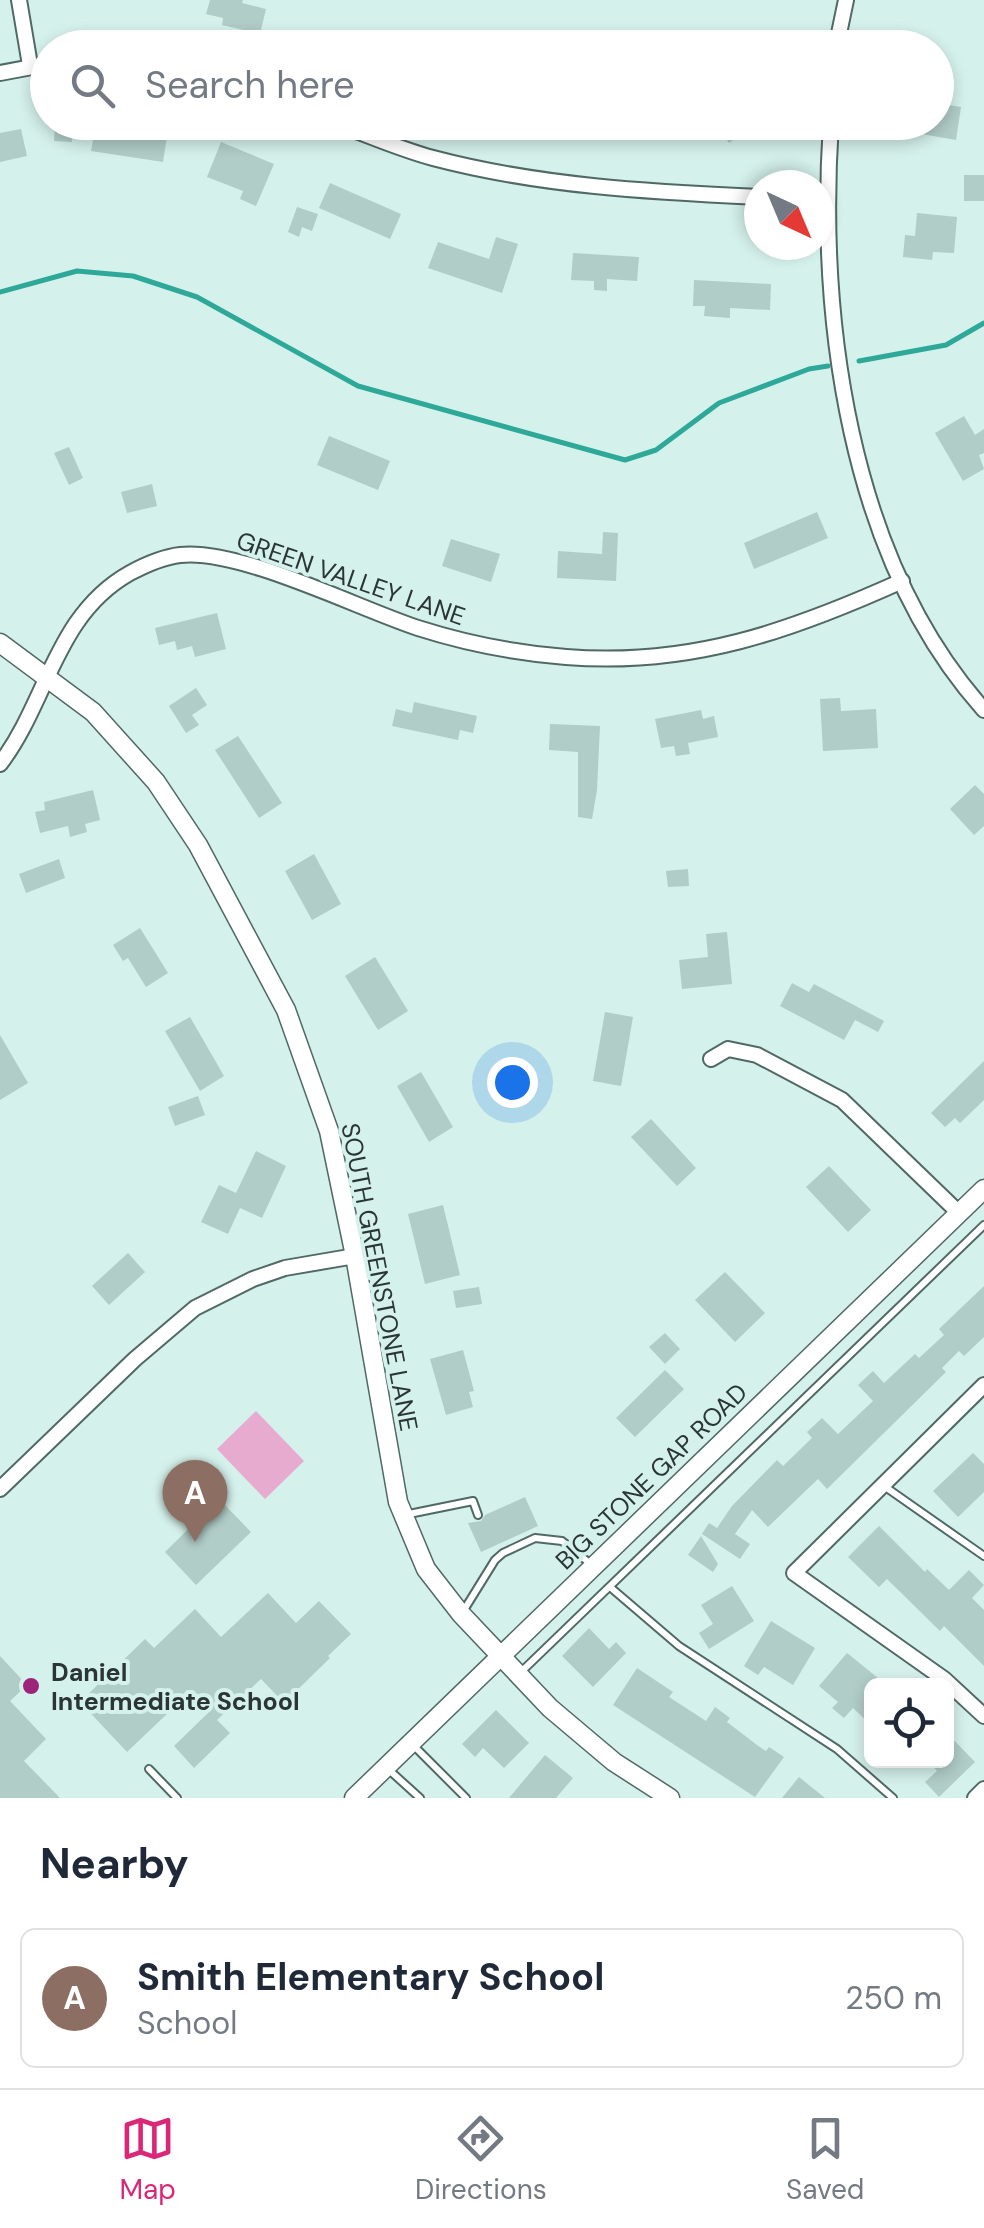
<!DOCTYPE html>
<style>
:root{--surface:#fff;--page:#f6f6f7;--text:#1f2937;--muted:#747a83;--line:#e0e1e3;--accent:#db2777}
body{margin:0;font-family:"DM Sans",sans-serif;background:var(--page);color:var(--text)}
.controls{position:absolute;right:30px;bottom:30px;display:grid;overflow:hidden;border-radius:15px;box-shadow:0 5px 15px #0003}
.controls button{width:90px;height:90px;display:grid;place-items:center;padding:0;border:0;border-bottom:2px solid var(--line);background:var(--surface);color:var(--text);font:50px sans-serif}
.compass{position:absolute;left:744px;top:170px;width:90px;height:90px;border-radius:50%;background:var(--surface);box-shadow:0 5px 15px #0003;rotate:136deg}
.you{position:absolute;left:512px;top:1082px;width:35px;height:35px;margin:-25px;border:8px solid #fff;border-radius:50%;background:#1a73e8;box-shadow:0 0 0 15px #1a73e833}
.badge{display:grid;place-items:center;width:65px;height:65px;border-radius:50%;background:var(--accent);color:#fff;font-size:32px;font-weight:700}
.pin{position:absolute;translate:-50% -82px;filter:drop-shadow(0 2px 5px #0008)}
.pin::after{content:'';position:absolute;top:52px;width:35px;height:30px;background:inherit;clip-path:polygon(0 0,100% 0,50% 100%)}
.list{margin:0;padding:0;list-style:none}
h2{display:flex;justify-content:space-between;align-items:center;height:130px;margin:0;padding:0 40px;font-size:42px}
h2 small{font-size:32px;font-weight:400;color:var(--muted)}
.list li{display:grid;grid-template-columns:65px 1fr auto;gap:30px;align-items:center;box-sizing:border-box;height:140px;margin:0 20px 20px;padding:0 20px;border:2px solid var(--line);border-radius:15px}
.list b{display:block;font-size:38px;white-space:nowrap}
.list p{margin:0;font-size:32px;white-space:nowrap;color:var(--muted)}
.list em{font-size:32px;font-style:normal;color:var(--muted)}
.icon{flex:none;width:55px;height:55px;fill:none;stroke:currentColor;stroke-width:2;stroke-linecap:round;stroke-linejoin:round}
.map{position:relative;flex:none;width:984px;height:1798px;overflow:hidden}
.search{position:absolute;background:var(--surface);box-shadow:0 5px 15px #0003;left:30px;right:30px;top:30px;height:110px;display:flex;align-items:center;gap:25px;box-sizing:border-box;padding:0 35px;border-radius:55px;color:var(--muted);font-size:38px}
.sheet{height:290px;background:var(--surface)}
nav{display:flex;justify-content:space-around;align-items:center;box-sizing:border-box;height:140px;border-top:2px solid var(--line);background:var(--surface);font-size:28px;color:var(--muted)}
nav a{display:grid;justify-items:center;gap:5px}
nav .on{color:var(--accent)}
.map>svg:first-child{display:block}
.green{fill:#e6abcf}
.lines{fill:none;stroke-linecap:round;stroke-linejoin:round}
.stream{stroke:#2ea999;stroke-width:5}
.building{fill:#b1cdc7}
.service-casing{stroke:#506964;stroke-width:10}
.minor-casing{stroke:#506964;stroke-width:18}
.tertiary-casing{stroke:#506964;stroke-width:21}
.service{stroke:#fff;stroke-width:6}
.minor{stroke:#fff;stroke-width:14}
.tertiary{stroke:#fff;stroke-width:18}
.poi-dot{fill:#9d237b;stroke:#d5f1eb;stroke-width:4}
.labels{text-anchor:middle;stroke-width:8;stroke-linejoin:round;paint-order:stroke}
.street-label{font-size:25px;fill:#2b3634;stroke:#d5f1eb}
.poi-label{font-size:25px;font-weight:bold;fill:#2b3634;stroke:#d5f1eb;text-anchor:start}
</style>
<div class="map">
<svg width="984" height="1798" viewBox="0 0 984 1798">
<rect width="100%" height="100%" fill="#d5f1eb"/>
<path class="green" d="M256 1411 304 1461 265 1499 217 1449Z"/>
<g class="lines">
<g class="stream">
<path d="M0 292 77 271 133 276 197 297 358 386 625 460 656 450 719 403 809 369 828 366"/>
<path d="M859 361 946 345 984 323"/>
</g>
</g>
<g class="building">
<path d="M210 0H243L242 3 266 9 260 34 222 25 223 18 206 14Z"/>
<path d="M320 32 355 48H314Z"/>
<path d="M936 103 961 107 956 140 893 129V122H936Z"/>
<path d="M55 122H73L72 142 54 141Z"/>
<path d="M96 122 168 130 163 162 91 151Z"/>
<path d="M557 122H614L612 138 556 130Z"/>
<path d="M714 122H758L729 143Z"/>
<path d="M21 129 27 156 0 162V133Z"/>
<path d="M221 142 274 164 256 206 240 199 243 191 207 177Z"/>
<rect x="964" y="175" width="20" height="26"/>
<path d="M330 183 401 214 390 239 319 208Z"/>
<path d="M297 207 318 214 312 231 302 227 299 237 288 232Z"/>
<path d="M917 213 957 217 954 253 933 252 932 260 903 257 905 235 915 236Z"/>
<path d="M496 237 518 244 502 293 428 268 438 242 489 259Z"/>
<path d="M573 253 639 257 637 281 607 279V291L594 290V281L571 280Z"/>
<path d="M694 280 771 284 770 310 730 308V318L704 316 705 306H693Z"/>
<path d="M964 416 975 435 984 429V453L979 455 984 469 963 481 935 433Z"/>
<path d="M329 436 390 461 378 490 317 465Z"/>
<path d="M69 447 83 478 69 485 54 453Z"/>
<path d="M152 484 157 506 127 513 121 492Z"/>
<path d="M817 512 828 538 754 569 744 543Z"/>
<path d="M603 532 618 533 616 581 557 578 558 551 602 554Z"/>
<path d="M451 539 500 554 491 582 442 566Z"/>
<path d="M217 613 226 649 195 657 192 646 177 650 175 641 159 645 155 628Z"/>
<path d="M196 688 207 705 192 715 199 725 186 733 169 706Z"/>
<path d="M840 698 841 711 876 709 878 748 823 751 820 699Z"/>
<path d="M414 702 477 716 473 733 460 730 458 740 392 726 396 709 412 713Z"/>
<path d="M701 710 703 719 714 716 718 737 688 743 690 754 676 756 674 746 661 748 655 719Z"/>
<path d="M550 724 600 726 597 790 592 819 578 817V752L549 750Z"/>
<path d="M238 736 282 803 259 818 215 750Z"/>
<path d="M975 785 984 794V826L974 835 950 809Z"/>
<path d="M93 790 100 820 85 824 87 832 70 837 68 826 40 833 35 812 45 810 44 802Z"/>
<path d="M314 854 341 904 312 920 285 871Z"/>
<path d="M59 859 65 878 26 893 19 874Z"/>
<path d="M688 869 689 886 668 887 666 871Z"/>
<path d="M140 928 168 973 146 987 128 958 123 961 113 945Z"/>
<path d="M727 932 732 984 682 989 679 960 708 957 706 934Z"/>
<path d="M375 957 408 1011 378 1030 345 976Z"/>
<path d="M792 983 809 992 814 984 884 1021 878 1032 855 1020 844 1040 780 1006Z"/>
<path d="M605 1012 633 1017 621 1086 593 1081Z"/>
<path d="M190 1017 224 1076 200 1091 165 1031Z"/>
<path d="M0 1035 28 1083 0 1100Z"/>
<path d="M984 1061V1100L960 1123 955 1118 945 1127 931 1113Z"/>
<path d="M421 1072 453 1127 429 1142 397 1086Z"/>
<path d="M198 1096 205 1115 175 1126 168 1107Z"/>
<path d="M651 1119 696 1168 677 1186 631 1137Z"/>
<path d="M256 1151 286 1166 262 1218 240 1208 228 1234 201 1222 219 1185 236 1193Z"/>
<path d="M829 1166 871 1210 848 1232 806 1187Z"/>
<path d="M443 1205 460 1275 425 1284 408 1214Z"/>
<path d="M128 1253 145 1272 109 1305 92 1286Z"/>
<path d="M725 1272 765 1313 735 1342 695 1300Z"/>
<path d="M984 1286V1337L964 1356 959 1351 942 1368 946 1372 827 1489 818 1479 768 1527 752 1510 735 1534 750 1544 740 1559 702 1534 709 1523 717 1528 732 1506 777 1460 783 1466 812 1438 807 1432 822 1418 838 1434 873 1401 858 1385 873 1371 884 1383 915 1354 919 1358 944 1335 939 1329Z"/>
<path d="M479 1287 482 1304 456 1308 453 1291Z"/>
<path d="M665 1333 680 1349 665 1364 649 1347Z"/>
<path d="M463 1350 474 1391 469 1392 473 1407 446 1415 430 1359Z"/>
<path d="M665 1370 684 1389 635 1437 616 1418Z"/>
<path d="M973 1453 984 1464V1492L958 1517 933 1491Z"/>
<path d="M525 1497 538 1526 481 1552 468 1523 481 1521 485 1515Z"/>
<path d="M219 1499 251 1532 196 1585 165 1552Z"/>
<path d="M879 1526 925 1572 927 1569 949 1590 969 1570 984 1585 972 1598 984 1610V1666L944 1626 940 1631 887 1579 879 1587 848 1557Z"/>
<path d="M701 1536 718 1564 713 1572 688 1555Z"/>
<path d="M732 1586 754 1621 709 1649 699 1633 713 1624 701 1605Z"/>
<path d="M268 1593 296 1623 319 1601 351 1634 328 1656 330 1658 284 1703 261 1679 217 1720 230 1733 194 1768 174 1746 208 1713 189 1693 127 1752 80 1702 145 1639 154 1648 195 1609 221 1637Z"/>
<path d="M771 1621 815 1648 793 1685 764 1667 758 1675 744 1666Z"/>
<path d="M589 1628 609 1649 616 1642 626 1653 593 1687 562 1656Z"/>
<path d="M847 1653 878 1678 872 1685V1726L853 1708 844 1718 832 1708 838 1702 819 1686Z"/>
<path d="M0 1656 27 1685 10 1701 46 1739 24 1761 60 1798H0Z"/>
<path d="M637 1668 673 1692 669 1697 706 1721 715 1707 730 1718 727 1722 757 1745 766 1751 769 1747 784 1757 755 1797 613 1705Z"/>
<path d="M496 1710 529 1743 504 1768 483 1748 475 1757 462 1744Z"/>
<path d="M946 1732 975 1762 939 1797 925 1782 937 1771 927 1760H946Z"/>
<path d="M545 1755 573 1778 556 1798H509Z"/>
<path d="M799 1777 825 1798H782Z"/>
</g>
<g class="lines">
<defs>
<g id="service">
<path d="M884 1486 984 1556"/>
<path d="M404 1515 473 1501 478 1515"/>
<path d="M610 1587 679 1646 837 1749 893 1798"/>
<path d="M464 1610 495 1560 503 1553 535 1538 562 1541 592 1565"/>
<path d="M521 1672 984 1225"/>
<path d="M412 1744 466 1798"/>
<path d="M149 1769 177 1798"/>
<path d="M388 1769 420 1798"/>
</g>
<g id="minor">
<path d="M19 0 30 65"/>
<path d="M836 48 846 0"/>
<path d="M0 73 48 64"/>
<path d="M332 122C366 134 399 149 433 158 539 186 650 192 759 197"/>
<path d="M831 122C818 318 848 558 984 710"/>
<path d="M0 764C48 701 55 615 130 573 145 565 163 557 180 555 239 548 357 608 418 628 465 643 516 653 566 657 690 667 791 631 902 581"/>
<path d="M711 1059 728 1049 757 1055 842 1100 959 1213"/>
<path d="M984 1385 794 1573 944 1679 984 1716"/>
<path d="M0 1489 135 1359 195 1308 253 1279 285 1268 355 1256"/>
<path d="M975 1798 984 1789"/>
</g>
<g id="tertiary">
<path d="M0 643 93 712 156 782 198 845 286 1010 329 1131 355 1256 398 1502 426 1569 461 1614 550 1708 614 1762 670 1798"/>
<path d="M354 1798 984 1189"/>
</g>
</defs>
<use href="#service" class="service-casing"/>
<use href="#minor" class="minor-casing"/>
<use href="#tertiary" class="tertiary-casing"/>
<use href="#service" class="service"/>
<use href="#minor" class="minor"/>
<use href="#tertiary" class="tertiary"/>
</g>
<circle class="poi-dot" cx="31" cy="1686" r="10"/>
<g class="labels">
<g class="street-label">
<text transform="translate(351 578) rotate(19)" y="9">GREEN VALLEY LANE</text>
<text transform="translate(380 1277) rotate(79)" y="9">SOUTH GREENSTONE LANE</text>
<text transform="translate(651 1476) rotate(-44)" y="9">BIG STONE GAP ROAD</text>
</g>
<g class="poi-label">
<text x="51" y="1681">Daniel<tspan x="51" dy="29">Intermediate School</tspan></text>
</g>
</g>
</svg>
<div class="controls">
<button><svg class="icon" aria-label="locate" viewBox="0 0 24 24"><circle cx="12" cy="12" r="6"/><path d="M12 2v4M12 18v4M2 12h4M18 12h4"/></svg></button>
</div>
<svg class="compass" viewBox="-18 -18 36 36"><path d="M0-13l5 13h-10z" fill="#e53935"/><path d="M0 13l5-13h-10z" fill="#747a83"/></svg>
<div class="you"></div>
<div class="pin badge" style="left:195px;top:1542px;background:#8d6e63">A</div>
<div class="search"><svg class="icon" aria-label="search" viewBox="0 0 24 24"><circle cx="10" cy="10" r="6"/><path d="M15 15l6 6"/></svg>Search here</div>
</div>
<section class="sheet">
<h2>Nearby<small></small></h2>
<ul class="list">
<li><span class="badge" style="background:#8d6e63">A</span><div><b>Smith Elementary School</b><p>School</p></div><em>250 m</em></li>
</ul>
</section>
<nav>
<a class="on"><svg class="icon" aria-label="map" viewBox="0 0 24 24"><path d="M3 6l6-2 6 2 6-2v14l-6 2-6-2-6 2zM9 4v14M15 6v14"/></svg>Map</a>
<a><svg class="icon" aria-label="directions" viewBox="0 0 24 24"><path d="M12 3l9 9-9 9-9-9zM9 14v-3h6M13 9l2 2-2 2"/></svg>Directions</a>
<a><svg class="icon" aria-label="saved" viewBox="0 0 24 24"><path d="M7 4h10v16l-5-4-5 4z"/></svg>Saved</a>
</nav>
